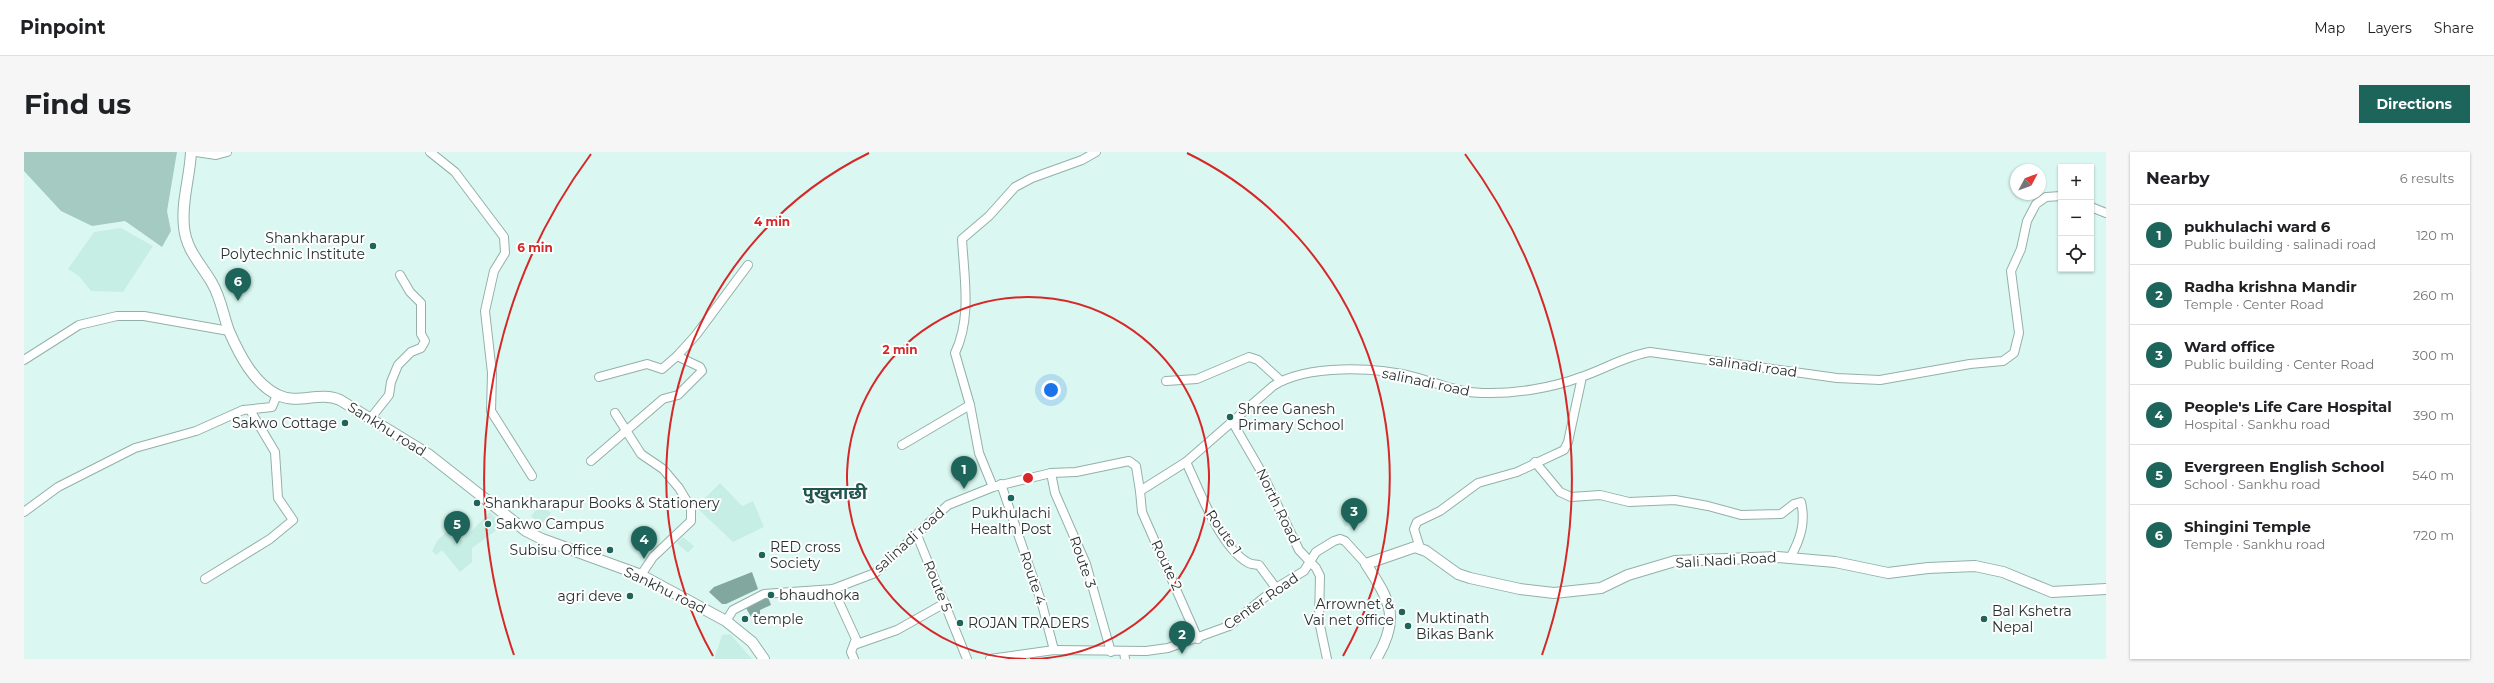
<!DOCTYPE html>
<meta charset="utf-8">
<style>
:root{--surface:#fff;--page:#f6f6f6;--text:#202124;--muted:#757577;--line:#e0e0e0;--accent:#1d655a}
body{margin:0;font-family:Montserrat,"Noto Sans Devanagari",sans-serif;background:var(--page);color:var(--text)}
.controls{position:absolute;right:12px;top:12px;display:grid;overflow:hidden;border-radius:0px;box-shadow:0 1px 3px #0004}
.controls button{width:36px;height:36px;display:grid;place-items:center;padding:0;border:0;border-bottom:1px solid var(--line);background:var(--surface);color:var(--text);font:20px sans-serif}
.compass{position:absolute;left:1986px;top:12px;width:36px;height:36px;border-radius:50%;background:var(--surface);box-shadow:0 1px 3px #0004;rotate:49deg}
.you{position:absolute;left:1027px;top:238px;width:14px;height:14px;margin:-10px;border:3px solid #fff;border-radius:50%;background:#1a73e8;box-shadow:0 0 0 6px #1a73e833}
.badge{display:grid;place-items:center;width:26px;height:26px;border-radius:50%;background:var(--accent);color:#fff;font-size:13px;font-weight:700}
.pin{position:absolute;translate:-50% -33px;filter:drop-shadow(0 1px 2px #0008)}
.pin::after{content:'';position:absolute;top:21px;width:14px;height:12px;background:inherit;clip-path:polygon(0 0,100% 0,50% 100%)}
.list{margin:0;padding:0;list-style:none}
h2{display:flex;justify-content:space-between;align-items:center;height:52px;margin:0;padding:0 16px;font-size:17px}
h2 small{font-size:13px;font-weight:400;color:var(--muted)}
.list li{display:grid;grid-template-columns:26px 1fr auto;gap:12px;align-items:center;box-sizing:border-box;height:60px;padding:0 16px;border-top:1px solid var(--line)}
.list b{display:block;font-size:15px;white-space:nowrap}
.list p{margin:0;font-size:13px;white-space:nowrap;color:var(--muted)}
.list em{font-size:13px;font-style:normal;color:var(--muted)}
.icon{flex:none;width:22px;height:22px;fill:none;stroke:currentColor;stroke-width:2;stroke-linecap:round;stroke-linejoin:round}
.map{position:relative;flex:none;width:2082px;height:507px;overflow:hidden;border-radius:0px}
header{display:flex;align-items:center;gap:24px;box-sizing:border-box;height:56px;padding:0 20px;background:var(--surface);border-bottom:1px solid var(--line)}
header strong{font-size:19px}
nav{display:flex;gap:22px;margin-inline-start:auto;font-size:14px}
.intro{display:flex;align-items:center;justify-content:space-between;box-sizing:border-box;height:96px;padding:0 24px}
h1{margin:0;font-size:28px}
.button{padding:10px 18px;border-radius:0px;background:var(--accent);color:#fff;font-size:14px;font-weight:700}
main{display:flex;gap:24px;padding:0 24px}
aside{flex:1;background:var(--surface);border-radius:0px;box-shadow:0 1px 3px #0004}
.map>svg:first-child{display:block}
.built{fill:#c6eee5}
.green{fill:#a5cac2}
.water{fill:#82a79f}
.lines{fill:none;stroke-linecap:round;stroke-linejoin:round}
.minor-casing{stroke:#93b0a9;stroke-width:10}
.major-casing{stroke:#93b0a9;stroke-width:12}
.minor{stroke:#fff;stroke-width:8}
.major{stroke:#fff;stroke-width:10}
.ring{fill:none;stroke:#d62828;stroke-width:2}
.poi-dot{fill:#1d655a;stroke:#fefefe;stroke-width:1.5}
.labels{text-anchor:middle;stroke-width:4;stroke-linejoin:round;paint-order:stroke}
.poi-label{font-size:14px;fill:#26322f;stroke:#fefefe;text-anchor:start}
.street-label{font-size:14px;fill:#26322f;stroke:#fefefe}
.district-label{font-size:18px;font-weight:bold;fill:#1f564d;stroke:#fefefe}
.centre{fill:#d62828;stroke:#fefefe;stroke-width:2}
.ring-label{font-size:12px;text-anchor:middle;font-weight:bold;fill:#d62828;stroke:#fefefe;stroke-width:4;stroke-linejoin:round;paint-order:stroke}
</style>
<header>
<strong>Pinpoint</strong>
<nav><a>Map</a><a>Layers</a><a>Share</a></nav>
</header>
<div class="intro"><h1>Find us</h1><a class="button">Directions</a></div>
<main>
<div class="map">
<svg width="2082" height="507" viewBox="0 0 2082 507">
<rect width="100%" height="100%" fill="#daf8f1"/>
<g class="built">
<path d="M97 76 129 94 99 140 67 139 55 124 44 117 70 80Z"/>
<path d="M696 331 718 354 729 349 740 375 709 390 672 355Z"/>
<path d="M517 352 527 361 517 373 507 364Z"/>
<path d="M466 360 478 374 448 396V410L436 420 418 398 412 403 408 399 413 389 422 380 431 388H439Z"/>
<path d="M1331 362 1335 369 1321 375 1318 368Z"/>
<path d="M659 385 670 394 664 401 653 391Z"/>
<path d="M706 482 728 507H690L698 483Z"/>
</g>
<path class="green" d="M0 0H153L143 59 147 79 138 95 101 69 68 74 37 59 0 19Z"/>
<g class="water">
<path d="M728 420 734 437 702 452H698L685 440 690 435Z"/>
<path d="M744 445 747 453 736 458V462L727 465 722 456Z"/>
</g>
<g class="lines">
<defs>
<g id="minor">
<path d="M172 0 192 3 203 0"/>
<path d="M406 0 431 20 480 85 481 101 470 119 461 159 468 221 467 259 508 324"/>
<path d="M2067 55 2082 61"/>
<path d="M653 204 672 183 724 113"/>
<path d="M0 208 55 173 93 164H120L205 179"/>
<path d="M1142 229 1173 227 1225 205 1234 208 1257 229"/>
<path d="M591 261 617 302 639 317 655 336 667 356V369L629 405 617 423"/>
<path d="M346 267 365 243 367 230 374 213 387 200 397 196 401 189 397 182V151L386 140 376 123"/>
<path d="M1209 271 1238 321 1275 398 1292 416 1296 424 1295 469 1303 507"/>
<path d="M878 293 946 253"/>
<path d="M567 309 639 247 654 243 678 219 676 215 653 204 638 217 623 212 575 225"/>
<path d="M1162 310C1176 339 1195 393 1223 410 1227 413 1231 412 1235 413L1252 436"/>
<path d="M1511 310 1536 340 1547 345 1576 343 1605 350 1651 348 1684 354 1717 363 1757 362 1770 352 1777 350C1782 371 1776 388 1766 406"/>
<path d="M1027 321 1031 341 1062 412 1087 500"/>
<path d="M977 332 1018 452 1030 498"/>
<path d="M969 335 955 301 946 253 931 201C948 166 940 124 938 87L965 64 991 35 1008 26 1058 8 1072 0"/>
<path d="M1116 339 1118 360 1174 487"/>
<path d="M0 360 34 335 111 296 172 279 219 258 248 255 253 243"/>
<path d="M893 383 943 507"/>
<path d="M1396 396 1390 377 1393 370 1416 359 1454 331 1493 320 1540 298 1544 290 1558 225"/>
<path d="M181 427 246 387 269 368 254 346 251 300 226 258"/>
<path d="M809 437 832 487 827 500 830 507"/>
<path d="M702 469 709 458 740 442 809 437 851 421 924 353 969 335 1027 321 1052 320 1105 309 1112 314 1116 339 1162 310 1249 234C1283 212 1352 215 1391 225 1414 231 1434 241 1459 241 1490 242 1528 236 1557 225 1581 217 1601 204 1626 200L1813 226 1856 228 1946 212 1979 209 1990 201 1995 181 1987 119 1997 97 2003 69 2012 52 2022 45 2037 44"/>
<path d="M830 493 873 478 921 451"/>
<path d="M1100 499 1101 507"/>
<path d="M966 507 1030 498 1122 499 1144 496 1205 474 1252 436 1280 419 1292 400 1310 389 1316 387 1321 389 1342 412"/>
</g>
<g id="major">
<path d="M167 0C166 25 157 50 160 75 162 98 177 112 188 131 197 146 199 163 205 179 215 202 230 232 254 243 274 253 295 239 316 248L404 302 502 379 518 387 617 423 702 469 728 490 740 507"/>
<path d="M1352 507C1377 466 1366 449 1342 412L1391 395 1402 399 1434 422 1446 426 1496 437 1530 441 1577 436 1604 423 1651 409 1753 405 1811 410 1864 421 1904 416 1951 414 1979 420 2028 440 2082 437"/>
</g>
</defs>
<use href="#minor" class="minor-casing"/>
<use href="#major" class="major-casing"/>
<use href="#minor" class="minor"/>
<use href="#major" class="major"/>
</g>
<g class="ring">
<path d="M1002 507A181 181 0 1 1 1006 507"/>
<path d="M689 504A362 362 0 0 1 845 1M1163 1A362 362 0 0 1 1319 504"/>
<path d="M490 503A544 544 0 0 1 567 2M1441 2A544 544 0 0 1 1518 503"/>
</g>
<g class="poi-dot">
<circle cx="349" cy="94" r="4"/>
<circle cx="1206" cy="265" r="4"/>
<circle cx="321" cy="271" r="4"/>
<circle cx="987" cy="346" r="4"/>
<circle cx="453" cy="351" r="4"/>
<circle cx="464" cy="372" r="4"/>
<circle cx="586" cy="398" r="4"/>
<circle cx="738" cy="403" r="4"/>
<circle cx="747" cy="443" r="4"/>
<circle cx="606" cy="444" r="4"/>
<circle cx="1378" cy="460" r="4"/>
<circle cx="721" cy="467" r="4"/>
<circle cx="1960" cy="467" r="4"/>
<circle cx="936" cy="471" r="4"/>
<circle cx="1384" cy="474" r="4"/>
</g>
<g class="labels">
<g class="poi-label">
<text x="341" y="91" text-anchor="end">Shankharapur<tspan x="341" dy="16">Polytechnic Institute</tspan></text>
<text x="1214" y="262">Shree Ganesh<tspan x="1214" dy="16">Primary School</tspan></text>
<text x="313" y="276" text-anchor="end">Sakwo Cottage</text>
<text x="461" y="356">Shankharapur Books &amp; Stationery</text>
<text x="987" y="366" text-anchor="middle">Pukhulachi<tspan x="987" dy="16">Health Post</tspan></text>
<text x="472" y="377">Sakwo Campus</text>
<text x="746" y="400">RED cross<tspan x="746" dy="16">Society</tspan></text>
<text x="578" y="403" text-anchor="end">Subisu Office</text>
<text x="755" y="448">bhaudhoka</text>
<text x="598" y="449" text-anchor="end">agri deve</text>
<text x="1370" y="457" text-anchor="end">Arrownet &amp;<tspan x="1370" dy="16">Vai net office</tspan></text>
<text x="1968" y="464">Bal Kshetra<tspan x="1968" dy="16">Nepal</tspan></text>
<text x="1392" y="471">Muktinath<tspan x="1392" dy="16">Bikas Bank</tspan></text>
<text x="729" y="472">temple</text>
<text x="944" y="476">ROJAN TRADERS</text>
</g>
<g class="street-label">
<text transform="translate(1729 214) rotate(8)" y="5">salinadi road</text>
<text transform="translate(1402 230) rotate(12)" y="5">salinadi road</text>
<text transform="translate(363 277) rotate(32)" y="5">Sankhu road</text>
<text transform="translate(1254 354) rotate(64)" y="5">North Road</text>
<text transform="translate(1200 380) rotate(55)" y="5">Route 1</text>
<text transform="translate(885 388) rotate(-42)" y="5">salinadi road</text>
<text transform="translate(1702 408) rotate(-3)" y="5">Sali Nadi Road</text>
<text transform="translate(1059 410) rotate(71)" y="5">Route 3</text>
<text transform="translate(1143 413) rotate(65)" y="5">Route 2</text>
<text transform="translate(1009 426) rotate(72)" y="5">Route 4</text>
<text transform="translate(914 434) rotate(68)" y="5">Route 5</text>
<text transform="translate(641 438) rotate(26)" y="5">Sankhu road</text>
<text transform="translate(1237 449) rotate(-35)" y="5">Center Road</text>
</g>
<g class="district-label">
<text x="811" y="347">पुखुलाछी</text>
</g>
</g>
<circle cx="1004" cy="326" r="6" class="centre"/>
<g class="ring-label">
<text x="748" y="74">4 min</text>
<text x="511" y="100">6 min</text>
<text x="876" y="202">2 min</text>
</g>
</svg>
<div class="controls">
<button>+</button>
<button>−</button>
<button><svg class="icon" aria-label="locate" viewBox="0 0 24 24"><circle cx="12" cy="12" r="6"/><path d="M12 2v4M12 18v4M2 12h4M18 12h4"/></svg></button>
</div>
<svg class="compass" viewBox="-18 -18 36 36"><path d="M0-13l5 13h-10z" fill="#e53935"/><path d="M0 13l5-13h-10z" fill="#757577"/></svg>
<div class="you"></div>
<div class="pin badge" style="left:940px;top:337px">1</div>
<div class="pin badge" style="left:1158px;top:502px">2</div>
<div class="pin badge" style="left:1330px;top:379px">3</div>
<div class="pin badge" style="left:620px;top:407px">4</div>
<div class="pin badge" style="left:433px;top:392px">5</div>
<div class="pin badge" style="left:214px;top:149px">6</div>
</div>
<aside>
<h2>Nearby<small>6 results</small></h2>
<ul class="list">
<li><span class="badge">1</span><div><b>pukhulachi ward 6</b><p>Public building · salinadi road</p></div><em>120 m</em></li>
<li><span class="badge">2</span><div><b>Radha krishna Mandir</b><p>Temple · Center Road</p></div><em>260 m</em></li>
<li><span class="badge">3</span><div><b>Ward office</b><p>Public building · Center Road</p></div><em>300 m</em></li>
<li><span class="badge">4</span><div><b>People's Life Care Hospital</b><p>Hospital · Sankhu road</p></div><em>390 m</em></li>
<li><span class="badge">5</span><div><b>Evergreen English School</b><p>School · Sankhu road</p></div><em>540 m</em></li>
<li><span class="badge">6</span><div><b>Shingini Temple</b><p>Temple · Sankhu road</p></div><em>720 m</em></li>
</ul>
</aside>
</main>
